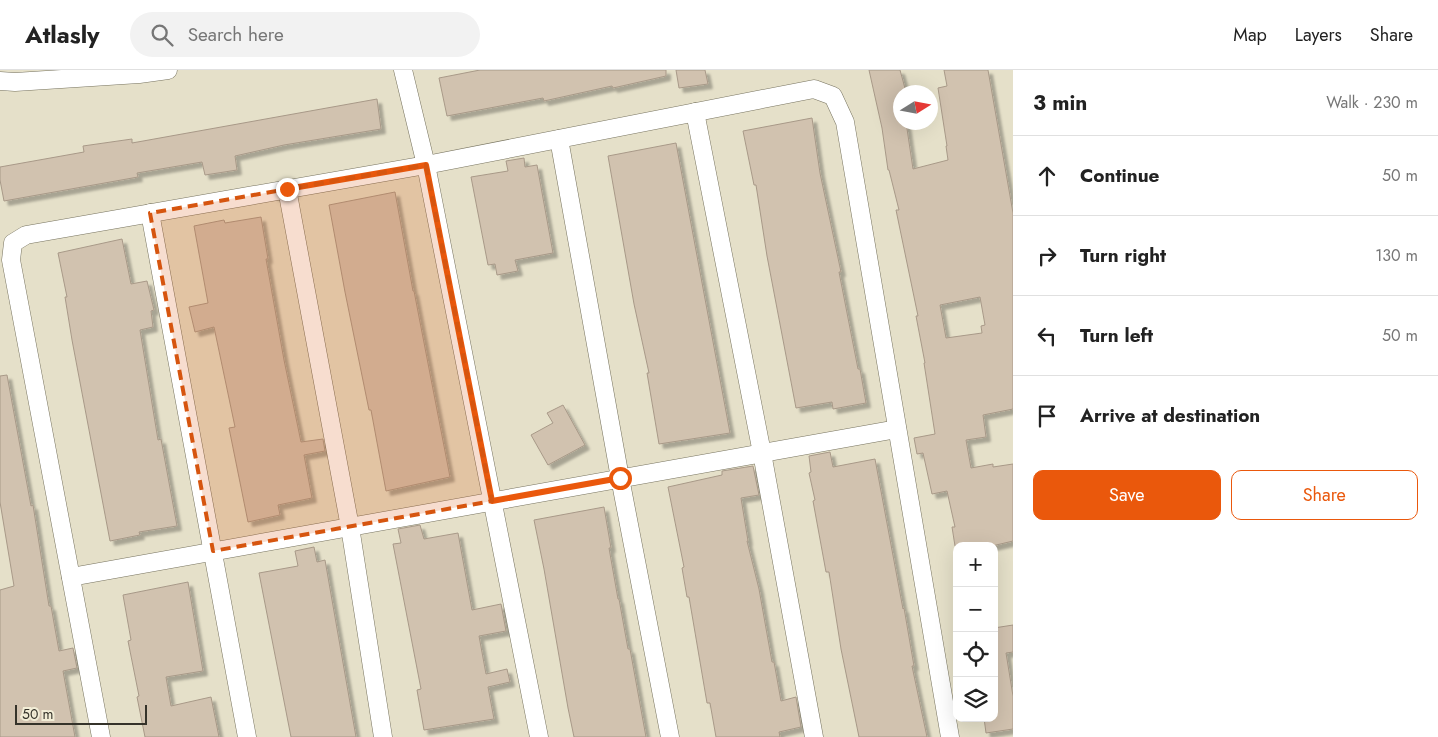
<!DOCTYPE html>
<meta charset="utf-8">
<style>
:root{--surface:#fff;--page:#f2f2f2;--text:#222;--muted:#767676;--line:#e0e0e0;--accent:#ea580c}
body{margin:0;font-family:Jost,sans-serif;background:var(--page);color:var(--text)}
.controls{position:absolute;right:15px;bottom:15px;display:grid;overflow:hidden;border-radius:10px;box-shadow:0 5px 20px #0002}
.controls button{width:45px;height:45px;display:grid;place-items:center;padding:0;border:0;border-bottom:1px solid var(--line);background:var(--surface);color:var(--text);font:25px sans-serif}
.compass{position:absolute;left:893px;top:15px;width:45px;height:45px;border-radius:50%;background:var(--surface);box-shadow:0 5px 20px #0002;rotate:79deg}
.scale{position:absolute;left:15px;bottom:12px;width:132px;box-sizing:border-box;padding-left:5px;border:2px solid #35332a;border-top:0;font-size:14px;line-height:18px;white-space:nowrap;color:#35332a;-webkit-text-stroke:4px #f2edd6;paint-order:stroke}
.stop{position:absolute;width:15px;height:15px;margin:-11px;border:4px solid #ea580c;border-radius:50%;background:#fff}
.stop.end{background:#ea580c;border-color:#fff;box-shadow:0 1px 5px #0008}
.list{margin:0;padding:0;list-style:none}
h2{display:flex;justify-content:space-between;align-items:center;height:65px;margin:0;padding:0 20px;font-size:21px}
h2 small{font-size:16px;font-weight:400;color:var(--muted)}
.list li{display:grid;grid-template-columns:32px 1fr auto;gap:15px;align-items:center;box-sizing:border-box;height:80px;padding:0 20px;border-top:1px solid var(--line)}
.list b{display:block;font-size:19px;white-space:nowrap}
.list em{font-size:16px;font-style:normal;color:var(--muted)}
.actions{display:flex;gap:10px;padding:15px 20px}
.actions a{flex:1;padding:11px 0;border:1px solid var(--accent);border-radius:10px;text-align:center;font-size:18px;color:var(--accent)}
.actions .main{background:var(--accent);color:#fff}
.icon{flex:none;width:28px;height:28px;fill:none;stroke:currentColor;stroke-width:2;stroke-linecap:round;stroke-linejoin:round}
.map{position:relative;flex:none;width:1013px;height:667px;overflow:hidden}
header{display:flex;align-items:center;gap:30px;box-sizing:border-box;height:70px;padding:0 25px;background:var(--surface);border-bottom:1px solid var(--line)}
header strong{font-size:24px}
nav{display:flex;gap:28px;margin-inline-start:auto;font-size:18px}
.search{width:350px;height:45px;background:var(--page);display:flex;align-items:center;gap:12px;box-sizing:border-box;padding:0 18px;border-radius:28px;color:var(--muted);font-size:19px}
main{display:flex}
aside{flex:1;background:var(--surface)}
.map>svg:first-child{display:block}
.building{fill:#d1c2af;stroke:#a89988;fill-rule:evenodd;filter:url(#shadow)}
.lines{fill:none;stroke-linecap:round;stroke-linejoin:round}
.minor-casing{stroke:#77735f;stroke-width:19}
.minor{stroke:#fff;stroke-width:18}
.route{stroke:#ea580c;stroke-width:6}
.marked{fill:#d6550f;fill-opacity:0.2;stroke:#d6550f;stroke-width:4;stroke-dasharray:10 6;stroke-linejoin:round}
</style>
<header>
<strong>Atlasly</strong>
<div class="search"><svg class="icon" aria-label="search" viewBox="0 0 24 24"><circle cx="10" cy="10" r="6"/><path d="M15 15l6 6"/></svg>Search here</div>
<nav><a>Map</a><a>Layers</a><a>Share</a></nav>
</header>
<main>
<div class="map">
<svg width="1013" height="667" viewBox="0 0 1013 667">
<defs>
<filter id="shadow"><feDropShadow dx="4.5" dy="4.5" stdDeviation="1" flood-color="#0004"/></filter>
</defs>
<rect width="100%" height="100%" fill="#e5e0c9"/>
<g class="building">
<path d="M480 0H666V6L613 18 612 16 544 31 543 28 447 46 439 8Z"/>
<path d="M676 0H705L708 14 679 18Z"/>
<path d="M869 0H900L906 22H900V52H906L913 99 948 90 946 76H947L938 18 947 16 944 0H988L1013 143V339L983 345 986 367 966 370 971 398 993 394V397L1013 394V471L992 476H955L952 457H955L947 421 932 424 923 383 917 384 914 368 935 364 924 293H925L916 246H918L896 140H899L889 100H888L882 58ZM980 227 985 255 981 256 982 263 946 268 940 235Z"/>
<path d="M377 29 381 59 284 75 235 86 237 100 205 105 202 92 137 103 138 107 4 131 0 110V97L84 82 83 76 132 69V73Z"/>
<path d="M812 48 820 103 841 202H839L858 299H860L866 333 833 339 832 332 796 338 767 186 756 115H754L743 61Z"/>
<path d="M676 73 730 363 659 374 647 303H649L634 234 608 86Z"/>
<path d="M524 88 525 97 537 95 553 183 515 190 518 201 497 205 495 194 488 195 471 107 508 101 506 91Z"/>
<path d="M395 122 413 221H414L450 407 386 421 371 340H369L345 222 329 135Z"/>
<path d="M261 147 268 189H266L284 290 301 372 323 369 325 381 304 385 312 428 278 435 280 445 248 452 229 358 235 357 214 257 195 262 189 237 208 233 194 156 224 150 225 153Z"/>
<path d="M122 169 131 214 147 211 154 240 151 241 153 257 140 260 158 370 161 369 177 456 139 462 140 465 110 471 72 270 65 227H67L58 183Z"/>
<path d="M7 305 31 436 33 435 49 536H51L59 581 73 578 77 598 63 601 75 667H0V520L14 516 0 432V306Z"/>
<path d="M563 335 585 375 548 395 531 365 553 353 547 343Z"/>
<path d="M830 382 833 397 875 389 903 539 904 538 914 596H912L927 667H859L841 579 829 502H826L813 431 815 430 809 403 811 402 809 386Z"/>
<path d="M753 396 759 425 741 428 748 471H747L759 519 772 592H774L781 631 796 627 801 657 779 662 780 667H716L710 633H707L689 527H687L682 498 684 497 668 417 722 405V401Z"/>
<path d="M604 437 611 478H609L618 529H619L628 579H630L646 667H574L568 638 544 499 534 450Z"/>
<path d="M420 455 424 469 458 463 472 540 501 534 506 561 479 566 486 604 507 599 510 612 488 617 494 649 424 660 417 620 421 619 393 474 401 473 398 459Z"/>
<path d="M314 477 317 492 325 490 356 667H291L259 503 298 496 295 481Z"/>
<path d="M188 512 203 601 166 607 171 636 211 627 219 667H145L137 627 139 626 128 571 131 570 123 525Z"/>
<path d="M1013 555V582L1006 583 1013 626V659L986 663 984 648H994V558Z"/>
</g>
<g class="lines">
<defs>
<g id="minor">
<path d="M403 0 426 95 539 667"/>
<path d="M0 11 15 12 139 4 168 0"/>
<path d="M695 42 762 383 814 667"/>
<path d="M559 69 620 408 670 667"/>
<path d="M287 119 350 457 383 667"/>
<path d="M150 143 247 667"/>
<path d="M71 507 897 359"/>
<path d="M101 667 11 190 13 173 26 165 426 95 814 19 833 26 845 52 950 667"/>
</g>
</defs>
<use href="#minor" class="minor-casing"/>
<use href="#minor" class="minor"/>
</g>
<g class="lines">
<path class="route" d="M287 119 426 95 492 431 620 408"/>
</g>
<path class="marked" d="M426 95 492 431 213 481 150 143Z"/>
</svg>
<div class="controls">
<button>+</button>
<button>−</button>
<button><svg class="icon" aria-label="locate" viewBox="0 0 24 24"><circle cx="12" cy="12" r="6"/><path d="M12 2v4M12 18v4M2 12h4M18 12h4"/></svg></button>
<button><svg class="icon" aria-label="layers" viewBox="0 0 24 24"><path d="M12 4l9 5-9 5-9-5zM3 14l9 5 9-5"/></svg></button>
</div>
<svg class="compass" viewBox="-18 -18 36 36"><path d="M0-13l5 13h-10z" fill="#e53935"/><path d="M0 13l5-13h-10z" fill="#767676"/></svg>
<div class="scale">50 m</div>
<div class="stop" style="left:620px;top:408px"></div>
<div class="stop end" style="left:287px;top:119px"></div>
</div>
<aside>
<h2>3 min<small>Walk · 230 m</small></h2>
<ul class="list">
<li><svg class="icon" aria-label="ahead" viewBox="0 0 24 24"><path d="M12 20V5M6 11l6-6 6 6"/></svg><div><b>Continue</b></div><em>50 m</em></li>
<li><svg class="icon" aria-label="right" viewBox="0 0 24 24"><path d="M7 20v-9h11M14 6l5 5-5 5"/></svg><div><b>Turn right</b></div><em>130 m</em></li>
<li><svg class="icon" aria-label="left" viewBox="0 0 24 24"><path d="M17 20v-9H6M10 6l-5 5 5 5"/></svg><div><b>Turn left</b></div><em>50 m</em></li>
<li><svg class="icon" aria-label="arrive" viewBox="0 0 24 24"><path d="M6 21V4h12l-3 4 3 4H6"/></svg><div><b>Arrive at destination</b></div></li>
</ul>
<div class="actions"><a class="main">Save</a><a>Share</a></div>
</aside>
</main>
